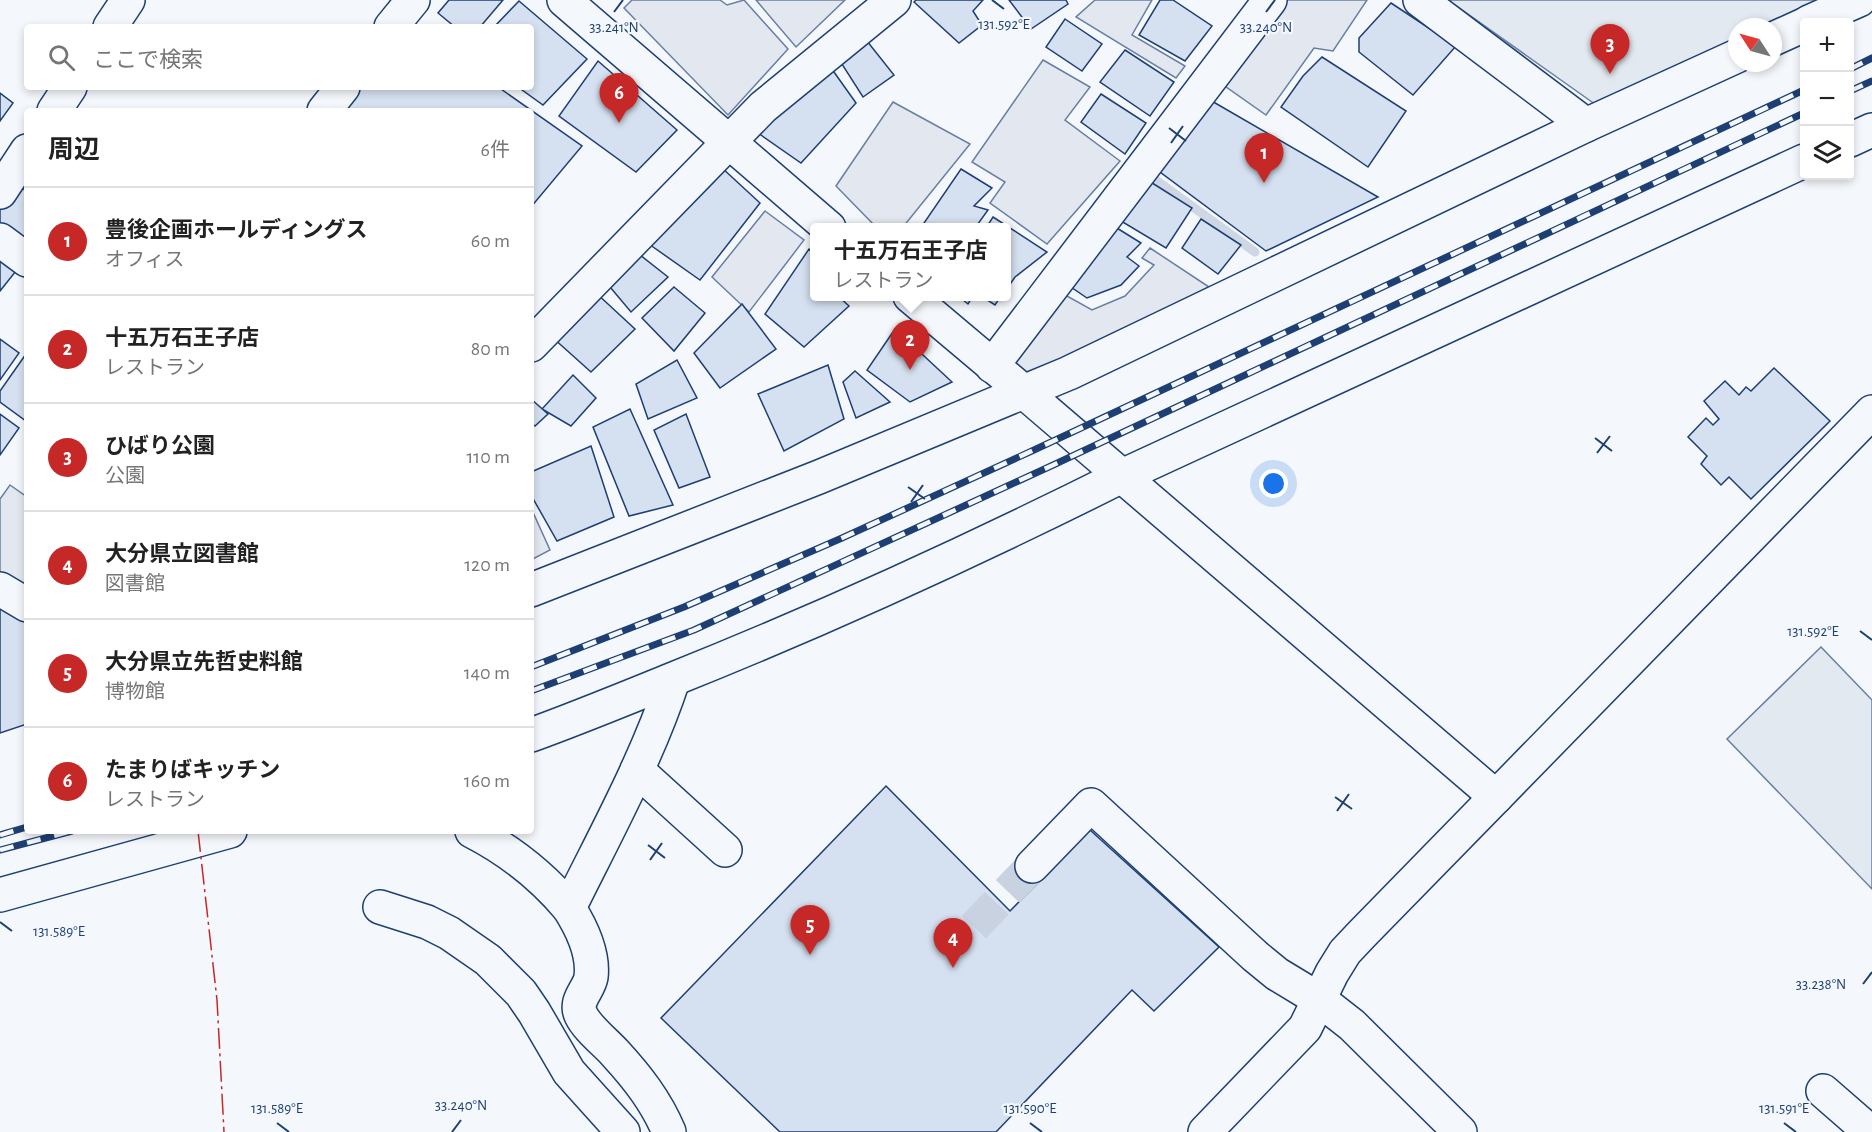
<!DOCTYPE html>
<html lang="ja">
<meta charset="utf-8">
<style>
:root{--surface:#fff;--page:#f2f2f2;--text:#222;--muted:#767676;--line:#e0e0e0;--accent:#c62828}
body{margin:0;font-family:"Alegreya Sans","Noto Sans JP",sans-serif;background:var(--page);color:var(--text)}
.controls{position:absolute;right:18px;top:18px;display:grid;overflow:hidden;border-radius:6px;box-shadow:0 3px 9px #0003}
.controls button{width:54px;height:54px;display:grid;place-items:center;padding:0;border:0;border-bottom:2px solid var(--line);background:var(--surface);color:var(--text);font:30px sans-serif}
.compass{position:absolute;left:1728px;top:18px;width:54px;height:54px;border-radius:50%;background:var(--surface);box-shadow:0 3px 9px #0003;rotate:306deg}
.you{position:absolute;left:1274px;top:484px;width:21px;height:21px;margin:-15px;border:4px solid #fff;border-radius:50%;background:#1a73e8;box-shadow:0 0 0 9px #1a73e833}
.badge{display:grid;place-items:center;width:39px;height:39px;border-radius:50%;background:var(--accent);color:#fff;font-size:20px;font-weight:700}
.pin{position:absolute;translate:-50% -50px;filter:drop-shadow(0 2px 3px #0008)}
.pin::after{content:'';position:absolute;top:32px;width:21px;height:18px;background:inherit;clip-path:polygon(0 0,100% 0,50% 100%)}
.popup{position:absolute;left:810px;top:223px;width:201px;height:78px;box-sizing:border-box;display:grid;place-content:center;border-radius:6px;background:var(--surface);filter:drop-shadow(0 2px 4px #0005);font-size:20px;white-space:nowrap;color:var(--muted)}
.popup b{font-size:22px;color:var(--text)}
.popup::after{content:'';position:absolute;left:50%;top:100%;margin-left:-12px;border:12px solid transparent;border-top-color:var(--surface)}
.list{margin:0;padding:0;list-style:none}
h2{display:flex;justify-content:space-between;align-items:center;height:78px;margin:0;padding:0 24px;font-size:26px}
h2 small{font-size:20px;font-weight:400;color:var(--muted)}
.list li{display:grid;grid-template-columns:39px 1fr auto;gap:18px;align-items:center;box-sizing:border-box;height:108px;padding:0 24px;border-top:2px solid var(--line)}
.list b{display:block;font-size:22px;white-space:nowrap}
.list p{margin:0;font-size:20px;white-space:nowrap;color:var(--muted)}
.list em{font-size:20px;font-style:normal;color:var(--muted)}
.icon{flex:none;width:33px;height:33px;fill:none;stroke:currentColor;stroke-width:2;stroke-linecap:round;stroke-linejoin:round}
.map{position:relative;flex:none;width:1872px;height:1132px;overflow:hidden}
.search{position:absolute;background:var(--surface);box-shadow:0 3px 9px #0003;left:24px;top:24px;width:510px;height:66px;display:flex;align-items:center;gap:15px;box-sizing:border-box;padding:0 21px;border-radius:6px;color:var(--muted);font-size:22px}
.panel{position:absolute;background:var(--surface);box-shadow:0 3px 9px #0003;left:24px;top:108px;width:510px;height:726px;border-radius:6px}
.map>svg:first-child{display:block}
.green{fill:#e3e9f0;stroke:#687fa3;stroke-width:1.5}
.parking{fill:#e3e8f0;stroke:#687fa3;stroke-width:1.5}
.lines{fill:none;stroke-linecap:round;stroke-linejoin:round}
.stream{stroke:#cfd7e4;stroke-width:9}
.building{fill:#d5e0f0;stroke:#1d3f73;stroke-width:1.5}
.minor-tunnel{stroke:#c9d2e0;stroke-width:33;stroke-dasharray:33 16;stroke-linecap:butt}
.minor-casing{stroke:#1d3f73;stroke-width:36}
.minor{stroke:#f4f7fb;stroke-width:33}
.rail-casing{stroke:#1d3f73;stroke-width:7}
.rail{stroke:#f4f7fb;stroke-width:4.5;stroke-dasharray:14;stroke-linecap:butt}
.power{stroke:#c62828;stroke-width:1.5;stroke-dasharray:21 4.5 3 4.5;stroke-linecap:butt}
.ticks{fill:none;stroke:#1d3f73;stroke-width:2}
.ticks-label{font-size:15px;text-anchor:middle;fill:#1d3f73;stroke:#f4f7fb;stroke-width:4.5;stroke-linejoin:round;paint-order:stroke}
</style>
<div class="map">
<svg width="1872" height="1132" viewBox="0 0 1872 1132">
<rect width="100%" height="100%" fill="#f4f7fb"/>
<g class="green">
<path d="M1448 0H1824L1767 27H1737V42L1599 107Z"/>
<path d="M1821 647 1872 700V889L1727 739Z"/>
</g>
<g class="parking">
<path d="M632 0H720L727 5 744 0 788 49 728 115 624 8Z"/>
<path d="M756 0H845L796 47Z"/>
<path d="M1095 0H1152L1132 35 1185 66 1176 78 1076 17Z"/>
<path d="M1285 0H1367L1333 51 1314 48 1266 115 1222 84Z"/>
<path d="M1043 60 1090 87 1065 120 1120 161 1047 244 990 203 1005 182 972 162Z"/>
<path d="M893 102 970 144 903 227H876L836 186Z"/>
<path d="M765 211 804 240 749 312 712 277Z"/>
<path d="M1150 248 1209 287 1030 377 1008 361 1058 291 1092 310 1125 296 1154 265 1142 258Z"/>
<path d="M10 485 27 497V595L0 574V499Z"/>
<path d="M531 508 550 550 531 560Z"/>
</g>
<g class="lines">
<path class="stream" d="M1149 175 1255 252"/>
</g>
<g class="building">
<path d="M449 0H503L480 27H455L438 13Z"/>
<path d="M916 0H983L973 11 982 25 959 43 914 2Z"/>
<path d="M1009 0H1066L1068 4 1031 29Z"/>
<path d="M1160 0H1173L1212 26 1185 61 1139 35Z"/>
<path d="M519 1 587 59 543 105 518 87H531V27H494Z"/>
<path d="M1391 3 1456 46 1413 95 1359 52V38Z"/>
<path d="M1065 19 1102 44 1082 71 1046 47Z"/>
<path d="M863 36 894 75 863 97 838 58Z"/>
<path d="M1125 50 1174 82 1150 116 1100 82Z"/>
<path d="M1322 57 1406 111 1368 167 1281 107 1303 76Z"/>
<path d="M598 61 677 130 636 172 559 116Z"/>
<path d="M829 65 856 103 801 163 758 133Z"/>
<path d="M357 87H498L582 146 531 207V111H339Z"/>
<path d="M0 93 13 103 0 121Z"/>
<path d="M1101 94 1146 123 1125 154 1081 122Z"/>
<path d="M1210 100 1378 197 1266 251 1156 169Z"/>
<path d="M721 167 760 203 700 280 646 242Z"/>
<path d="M961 169 992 188 974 206 988 210 975 228H930L924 223Z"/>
<path d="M1149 181 1192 208 1166 248 1121 221Z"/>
<path d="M17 184 27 192V243L0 223V209Z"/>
<path d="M993 217 1047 252 1015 277 1006 290V228H986Z"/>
<path d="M1201 219 1241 245 1218 274 1182 248Z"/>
<path d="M1112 225 1141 243 1127 257 1139 266 1121 285 1087 298 1068 285Z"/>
<path d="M809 249 814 253V296H838L849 306 804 347 765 314Z"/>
<path d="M635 251 668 277 631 312 605 281Z"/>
<path d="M0 260 16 271 0 291Z"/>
<path d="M674 287 705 313 674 351 642 318Z"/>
<path d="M595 292 635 329 591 372 552 337Z"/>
<path d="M958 296H973L968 304Z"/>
<path d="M981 296H1001L995 305Z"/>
<path d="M742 304 776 349 720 388 694 353Z"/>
<path d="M895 329 952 382 910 402 867 370Z"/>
<path d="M0 339 19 353 0 380Z"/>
<path d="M26 354 27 355 26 421 0 402V391Z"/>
<path d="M677 360 697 398 648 419 636 384Z"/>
<path d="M828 365 844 419 784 451 758 394Z"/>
<path d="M1774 368 1830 421 1751 499 1729 477 1721 485 1701 464 1707 456 1688 437 1706 418 1713 425 1719 419 1704 401 1725 381 1739 395 1746 387 1751 391Z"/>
<path d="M855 371 890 402 856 418 843 382Z"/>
<path d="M573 375 596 398 571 426 542 409Z"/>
<path d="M531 399 548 414 535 426 531 423Z"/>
<path d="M630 409 673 505 629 516 593 427Z"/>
<path d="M0 414 19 428 0 455Z"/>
<path d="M686 414 710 477 679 488 654 430Z"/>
<path d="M591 446 614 517 557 541 531 495V472Z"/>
<path d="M0 605 27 621V724L0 733Z"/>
<path d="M886 786 1010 911 1090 830 1219 947 1154 1011 1132 990 996 1132H780L661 1018Z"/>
</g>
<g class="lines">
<path class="minor-tunnel" d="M974 927 1032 866"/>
<defs>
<g id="minor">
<path d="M564 0 829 228"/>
<path d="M1420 0 1586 125"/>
<path d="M1809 22 1859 0"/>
<path d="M110 27 128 0"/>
<path d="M391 27 413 0"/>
<path d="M1773 39 1804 25"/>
<path d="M54 111 70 87"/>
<path d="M324 111 343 87"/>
<path d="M1850 140 1872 130"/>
<path d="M0 192 27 151"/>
<path d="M0 240 27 260"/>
<path d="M910 296 1024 392 1496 797"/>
<path d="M531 345 763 107 894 0"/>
<path d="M992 366 1270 0"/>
<path d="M0 589 27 605"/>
<path d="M531 590 819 477 1069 373 1586 125 1737 56"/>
<path d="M531 735C578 718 624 699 671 680 824 619 974 550 1122 476L1804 161"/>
<path d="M637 770 725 850"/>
<path d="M472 831C509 850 542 876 569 908"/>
<path d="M1032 866 1091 805 1255 956 1277 974 1320 1000 1352 1025 1460 1132"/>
<path d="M0 895 230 831"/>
<path d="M380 907 427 922 449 933 488 960 521 993 534 1012 569 1072 623 1132"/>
<path d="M1823 1091 1870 1132"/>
<path d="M669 1132C656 1101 637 1077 615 1053 605 1042 587 1028 581 1015 574 1000 589 990 591 977 594 953 581 927 569 908 606 833 647 759 673 680"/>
<path d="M1205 1132 1305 1028 1332 973 1345 952 1361 935 1872 412"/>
</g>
</defs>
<use href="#minor" class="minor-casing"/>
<use href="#minor" class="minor"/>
<defs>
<g id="rail">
<path d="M1850 69 1872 58"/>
<path d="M1850 91 1872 81"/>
<path d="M531 667 684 607 842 538 1034 450 1804 90"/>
<path d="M531 691 694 630 1051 466 1804 113"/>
<path d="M0 835 27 827"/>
<path d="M0 850 72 831"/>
</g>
</defs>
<use href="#rail" class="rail-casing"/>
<use href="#rail" class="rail"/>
<path class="power" d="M198 831 217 1000 224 1132"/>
</g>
<path class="ticks" d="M992 0 1004 9M614 12 623 0M1266 12 1275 0M1169 128 1186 141M1171 143 1183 126M1595 438 1612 451M1597 453 1610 436M908 487 925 499M911 502 923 485M1860 631 1872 640M1335 797 1352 809M1337 811 1349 794M648 845 665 858M650 860 662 843M0 922 12 931M1863 984 1872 972M277 1123 289 1132M1030 1123 1042 1132M1784 1123 1796 1132M452 1132 461 1120"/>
<g class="ticks-label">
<text x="1004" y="29">131.592°E</text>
<text x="614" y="32">33.241°N</text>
<text x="1266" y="32">33.240°N</text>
<text x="1813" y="636">131.592°E</text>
<text x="59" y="936">131.589°E</text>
<text x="1821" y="989">33.238°N</text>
<text x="461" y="1110">33.240°N</text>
<text x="277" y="1113">131.589°E</text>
<text x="1030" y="1113">131.590°E</text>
<text x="1784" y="1113">131.591°E</text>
</g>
</svg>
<div class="controls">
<button>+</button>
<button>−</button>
<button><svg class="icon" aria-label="layers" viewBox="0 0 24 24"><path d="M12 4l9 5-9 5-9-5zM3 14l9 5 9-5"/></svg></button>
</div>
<svg class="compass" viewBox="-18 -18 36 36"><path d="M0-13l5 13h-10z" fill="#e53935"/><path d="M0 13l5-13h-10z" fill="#767676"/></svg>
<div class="you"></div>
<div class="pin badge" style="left:1264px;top:183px">1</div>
<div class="pin badge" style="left:910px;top:370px">2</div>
<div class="popup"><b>十五万石王子店</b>レストラン</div>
<div class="pin badge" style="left:1610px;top:74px">3</div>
<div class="pin badge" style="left:953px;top:968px">4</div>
<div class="pin badge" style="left:810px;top:955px">5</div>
<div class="pin badge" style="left:619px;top:123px">6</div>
<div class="search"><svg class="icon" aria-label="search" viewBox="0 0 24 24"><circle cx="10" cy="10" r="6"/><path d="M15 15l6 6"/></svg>ここで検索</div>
<section class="panel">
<h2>周辺<small>6件</small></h2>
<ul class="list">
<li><span class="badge">1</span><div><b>豊後企画ホールディングス</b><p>オフィス</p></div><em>60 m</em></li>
<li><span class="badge">2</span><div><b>十五万石王子店</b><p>レストラン</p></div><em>80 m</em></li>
<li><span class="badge">3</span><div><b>ひばり公園</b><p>公園</p></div><em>110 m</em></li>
<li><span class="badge">4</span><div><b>大分県立図書館</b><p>図書館</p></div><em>120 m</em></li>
<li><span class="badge">5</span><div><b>大分県立先哲史料館</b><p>博物館</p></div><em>140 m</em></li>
<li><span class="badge">6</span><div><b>たまりばキッチン</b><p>レストラン</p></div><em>160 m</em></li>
</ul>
</section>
</div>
